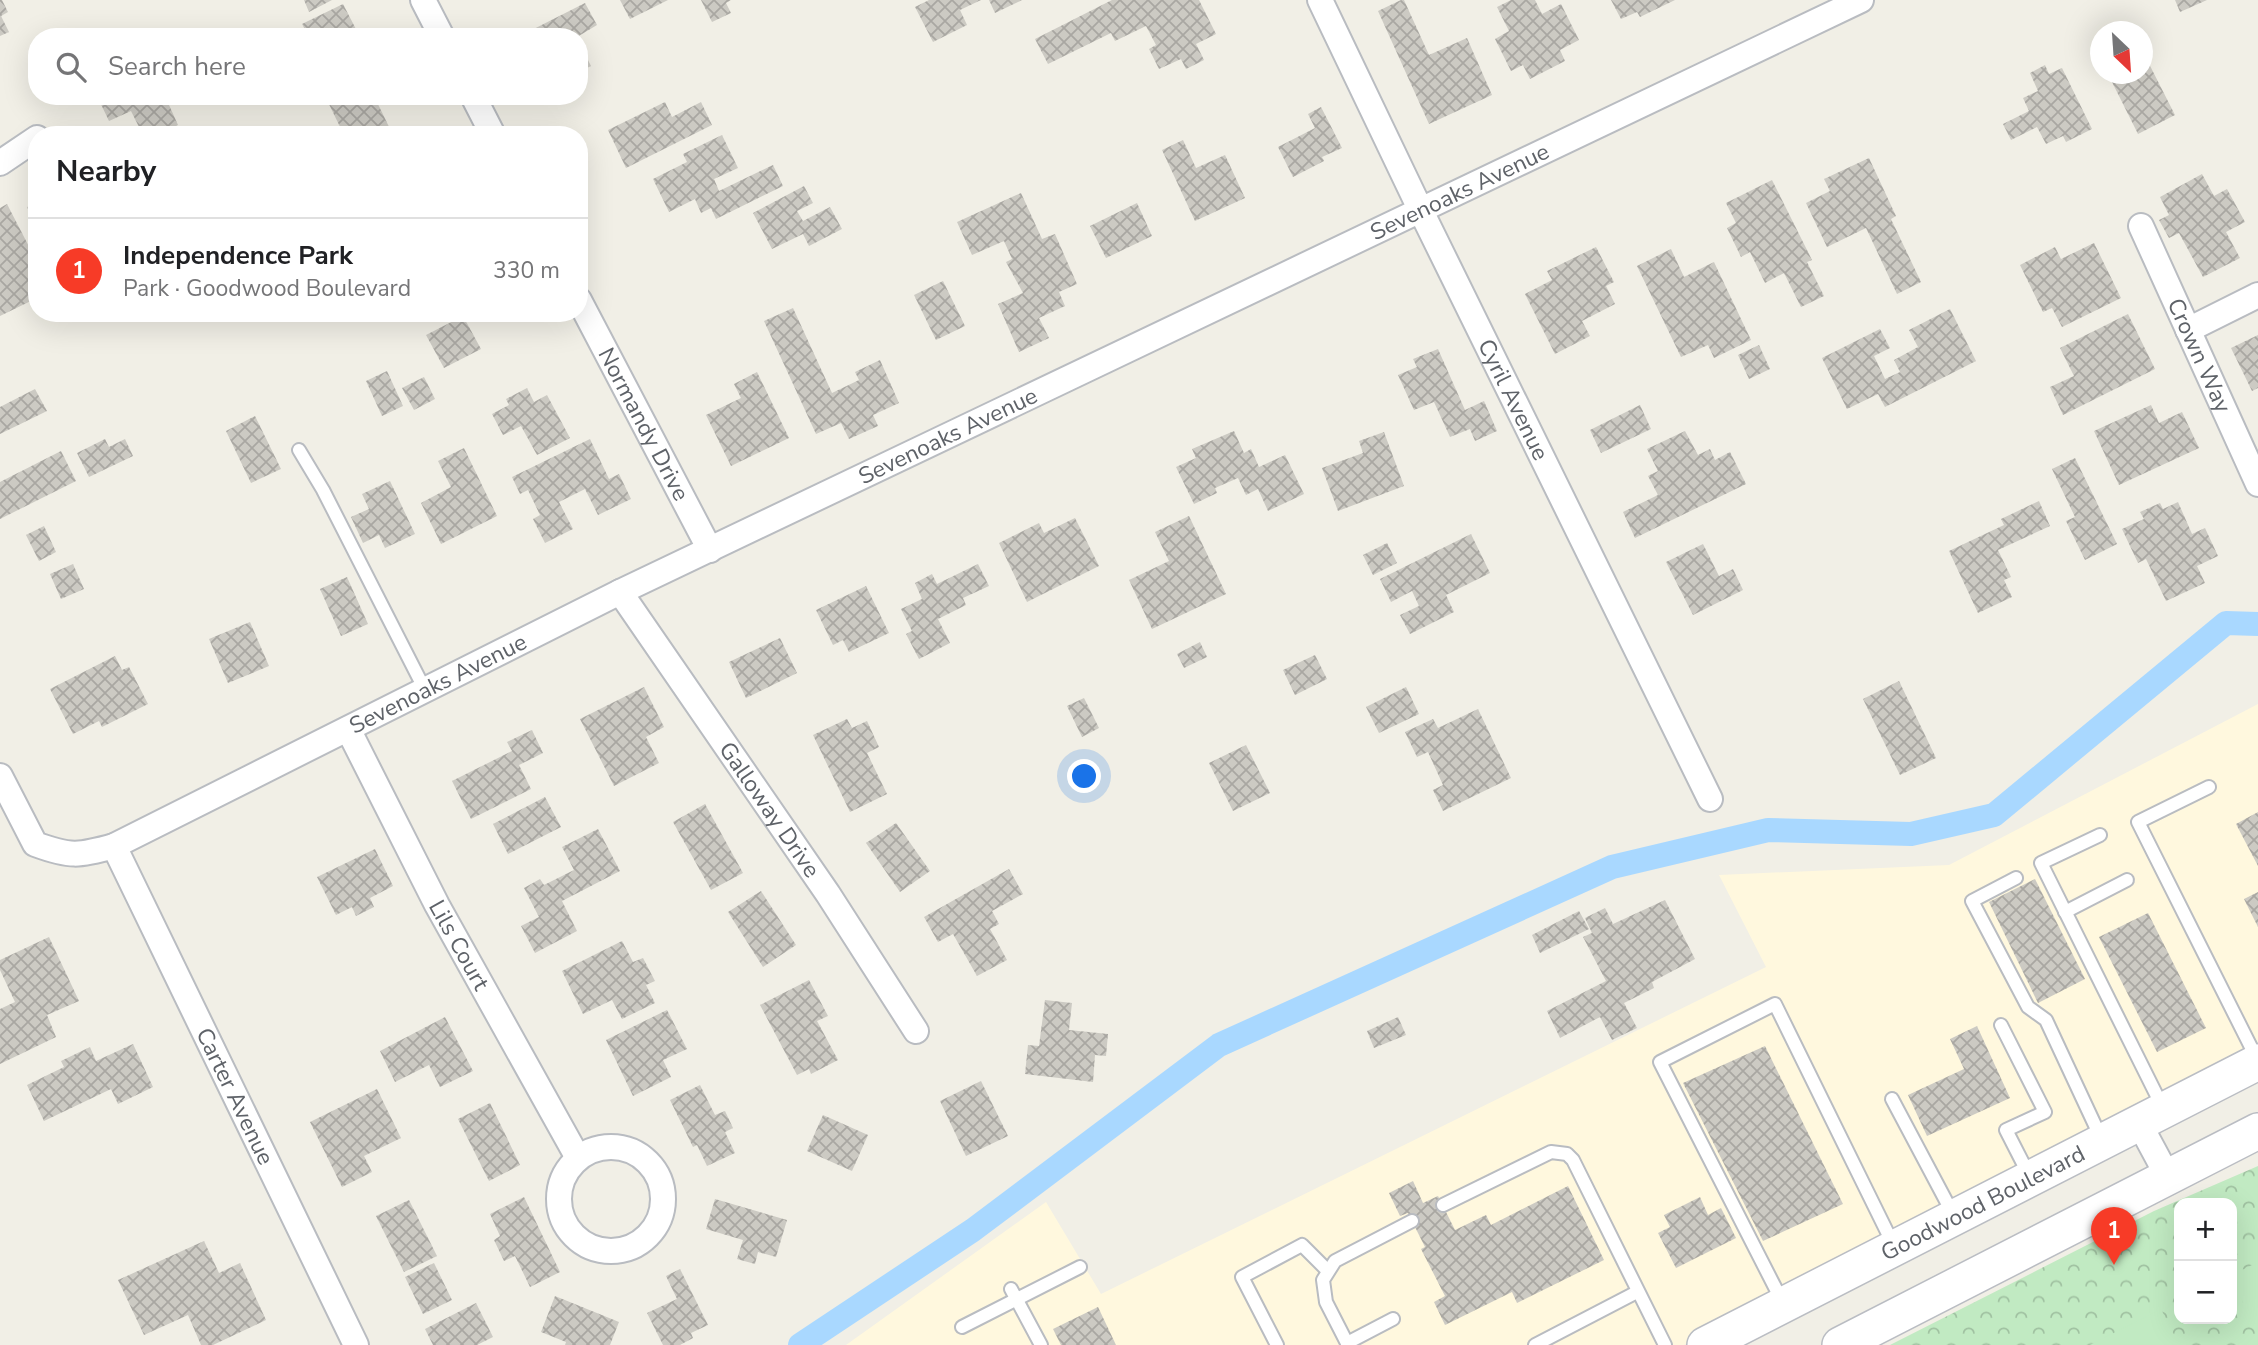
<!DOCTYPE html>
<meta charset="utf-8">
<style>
:root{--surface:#fff;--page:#f2f2f2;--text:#202124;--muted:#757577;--line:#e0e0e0;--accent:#f73b27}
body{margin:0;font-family:"Nunito Sans",sans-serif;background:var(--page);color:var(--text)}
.controls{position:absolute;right:21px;bottom:21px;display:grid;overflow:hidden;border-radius:14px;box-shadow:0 7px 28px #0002}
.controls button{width:63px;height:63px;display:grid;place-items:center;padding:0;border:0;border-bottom:2px solid var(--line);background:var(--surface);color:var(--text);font:35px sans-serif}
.compass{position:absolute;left:2090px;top:21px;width:63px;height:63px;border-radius:50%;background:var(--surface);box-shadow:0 7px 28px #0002;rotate:155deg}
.you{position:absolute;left:1085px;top:777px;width:24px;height:24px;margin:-18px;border:5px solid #fff;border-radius:50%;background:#1a73e8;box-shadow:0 0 0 10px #1a73e833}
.badge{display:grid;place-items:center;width:46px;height:46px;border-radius:50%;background:var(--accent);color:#fff;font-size:23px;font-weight:700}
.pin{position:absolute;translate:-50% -58px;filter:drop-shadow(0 2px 4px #0008)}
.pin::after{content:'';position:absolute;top:37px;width:24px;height:21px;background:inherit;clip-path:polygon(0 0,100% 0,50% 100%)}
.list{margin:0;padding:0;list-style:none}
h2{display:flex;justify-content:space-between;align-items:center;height:91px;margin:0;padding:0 28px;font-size:30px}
h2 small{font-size:23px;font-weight:400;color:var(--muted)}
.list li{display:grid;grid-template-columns:46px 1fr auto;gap:21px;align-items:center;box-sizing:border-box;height:105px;padding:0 28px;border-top:2px solid var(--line)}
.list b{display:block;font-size:26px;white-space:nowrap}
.list p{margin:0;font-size:23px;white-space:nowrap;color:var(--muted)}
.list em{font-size:23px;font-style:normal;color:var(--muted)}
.icon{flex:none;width:38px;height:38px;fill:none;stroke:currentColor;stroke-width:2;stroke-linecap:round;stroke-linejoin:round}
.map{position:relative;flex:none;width:2258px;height:1345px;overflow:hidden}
.search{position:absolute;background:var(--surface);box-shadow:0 7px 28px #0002;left:28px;top:28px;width:560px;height:77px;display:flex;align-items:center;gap:18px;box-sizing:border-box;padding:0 24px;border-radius:28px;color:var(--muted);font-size:26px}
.panel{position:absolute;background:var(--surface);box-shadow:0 7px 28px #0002;left:28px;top:126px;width:560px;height:196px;border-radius:28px}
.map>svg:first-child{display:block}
.commercial{fill:#fff8de}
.park{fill:url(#park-crowns);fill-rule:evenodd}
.pitch{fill:#c1eac2}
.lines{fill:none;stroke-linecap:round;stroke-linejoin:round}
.canal{stroke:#a9d8ff;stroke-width:24}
.building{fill:url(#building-cross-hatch)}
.service-casing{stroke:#b9bcc1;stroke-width:16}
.minor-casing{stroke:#b9bcc1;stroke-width:28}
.secondary-casing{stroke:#babdc3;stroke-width:38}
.service{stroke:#fff;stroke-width:12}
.minor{stroke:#fff;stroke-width:24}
.secondary{stroke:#fff;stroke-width:35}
.labels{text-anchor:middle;stroke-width:5;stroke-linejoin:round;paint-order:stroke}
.street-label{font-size:23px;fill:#5e6268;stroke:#fff}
</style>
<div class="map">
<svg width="2258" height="1345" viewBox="0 0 2258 1345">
<defs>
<pattern id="park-crowns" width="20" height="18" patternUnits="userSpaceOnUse" patternTransform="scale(1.75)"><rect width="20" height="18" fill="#c1eac2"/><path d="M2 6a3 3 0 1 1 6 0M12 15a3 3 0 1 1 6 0" fill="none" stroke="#a0c1a1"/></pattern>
<pattern id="building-cross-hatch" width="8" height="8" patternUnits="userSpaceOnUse" patternTransform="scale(1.75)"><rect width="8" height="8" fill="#cccac3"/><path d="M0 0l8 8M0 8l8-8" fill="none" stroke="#a9a7a2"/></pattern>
</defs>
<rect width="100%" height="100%" fill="#f1efe6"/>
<path class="commercial" d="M2258 704V1048L1987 1191 1684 1345H846L1046 1202 1101 1294 1766 967 1719 875 1949 865Z"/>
<path class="park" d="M2258 1166V1345H1890L2154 1211ZM2179 1203H2232V1319H2179Z"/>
<g class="pitch">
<path d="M2258 1262V1332L2232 1281V1275Z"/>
<path d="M2161 1309 2179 1345H2090Z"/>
</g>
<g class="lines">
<path class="canal" d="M800 1345 973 1230 1219 1045 1612 867 1768 830 1911 834 1994 815 2226 623 2258 624"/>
</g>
<g class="building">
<path d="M0 0H2L8 12 1 16 9 32 0 36Z"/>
<path d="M304 0H332L309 12Z"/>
<path d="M620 0H668L630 19Z"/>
<path d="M701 0H731L726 3 731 13 712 22Z"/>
<path d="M929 0H981L960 10 967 25 933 42 915 7Z"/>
<path d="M989 0H1022L995 13Z"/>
<path d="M1112 0H1199L1216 34 1196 44 1204 60 1186 69 1181 59 1159 69 1149 49 1156 45 1146 26 1115 41 1111 33 1048 64 1035 39Z"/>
<path d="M1401 0H1404L1429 55 1467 38 1492 95 1429 124 1378 11Z"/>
<path d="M1511 0H1535L1542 14 1561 4 1579 40 1560 50 1565 61 1530 79 1523 65 1511 71 1495 39 1509 31 1497 7Z"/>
<path d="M1611 0H1675L1640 17 1637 12 1621 19Z"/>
<path d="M2175 0H2207L2180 12Z"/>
<path d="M585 3 597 25 577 37H518Z"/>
<path d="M343 4 360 37H309L302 24Z"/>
<path d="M579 42 591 66 579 72Z"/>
<path d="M2142 50 2175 115 2138 134 2108 74H2142Z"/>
<path d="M2045 65 2049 74 2062 68 2092 129 2066 142 2063 136 2046 144 2037 127 2011 140 2003 124 2029 111 2023 98 2038 91 2030 73Z"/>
<path d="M97 96H165L178 125 159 135H143L131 111 109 121Z"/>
<path d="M325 96H374L393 135H344Z"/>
<path d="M665 102 672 117 701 102 712 125 626 168 608 130Z"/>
<path d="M1321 107 1342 148 1322 157 1324 161 1293 177 1278 147 1315 128 1308 114Z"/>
<path d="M722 135 738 168 714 179 719 191 773 165 783 186 716 219 711 208 701 213 695 199 669 212 653 179 687 162 683 154Z"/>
<path d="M1183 140 1196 168 1225 155 1245 198 1195 221 1162 150Z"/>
<path d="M1869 158 1896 216 1891 219 1921 282 1897 294 1866 228 1827 247 1806 203 1830 191 1824 179Z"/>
<path d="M2202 174 2214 196 2227 189 2245 222 2226 232 2240 258 2203 277 2179 233 2169 238 2159 220 2169 215 2160 197Z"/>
<path d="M1772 180 1812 260 1807 262 1824 296 1801 307 1784 273 1765 283 1750 252 1741 257 1727 228 1736 223 1726 203Z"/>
<path d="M804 186 813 203 797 211 803 221 830 207 842 229 809 246 803 234 772 249 753 213Z"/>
<path d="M1021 193 1042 239 1055 234 1077 284 1059 292 1065 306 1039 318 1049 338 1019 352 998 304 1023 293 1006 262 1012 259 1004 241 972 255 957 222Z"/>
<path d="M37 203V227L27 207Z"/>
<path d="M1137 203 1152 236 1106 258 1090 226Z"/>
<path d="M7 204 37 262V298L0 316V208Z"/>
<path d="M2094 243 2121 298 2062 327 2052 308 2043 312 2020 265 2055 247 2061 259Z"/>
<path d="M1596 247 1614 282 1606 286 1615 304 1582 321 1590 336 1555 354 1525 294 1552 280 1547 271Z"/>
<path d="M1671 249 1684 277 1714 262 1751 340 1714 358 1708 345 1681 357 1637 266Z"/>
<path d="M943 281 965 326 936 340 914 295Z"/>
<path d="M793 308 832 393 859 380 855 372 880 360 899 403 873 415 878 426 849 439 841 423 816 434 764 321Z"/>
<path d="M1950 309 1976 361 1885 407 1878 394 1847 409 1822 358 1880 329 1890 348 1874 356 1885 379 1900 372 1894 360 1918 347 1909 330Z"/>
<path d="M2128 314 2155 369 2063 415 2050 387 2074 376 2060 348Z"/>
<path d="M463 316 481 349 444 368 426 335Z"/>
<path d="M2258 335V388L2252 391 2231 348Z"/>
<path d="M1759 345 1770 369 1749 379 1738 355Z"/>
<path d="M1438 349 1465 410 1484 401 1497 431 1475 441 1470 429 1450 437 1434 402 1414 410 1398 375 1417 367 1413 359Z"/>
<path d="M387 371 403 406 382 416 366 381Z"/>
<path d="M757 372 789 438 731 466 706 415 741 398 734 384Z"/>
<path d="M424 377 435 399 414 410 402 388Z"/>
<path d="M527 388 534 402 547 395 570 438 537 455 521 426 503 435 492 414 509 405 506 399Z"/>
<path d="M35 389 47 411 0 434V407Z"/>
<path d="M1640 405 1651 429 1601 453 1590 430Z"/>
<path d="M2151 405 2159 423 2182 412 2199 448 2119 485 2094 431Z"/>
<path d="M255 416 281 469 251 483 226 431Z"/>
<path d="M1234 431 1244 453 1251 449 1259 467 1285 455 1304 494 1268 511 1258 489 1246 495 1238 478 1215 488 1217 493 1194 504 1176 467 1196 458 1192 449Z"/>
<path d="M1685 431 1698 455 1710 449 1715 460 1730 452 1746 484 1635 538 1623 512 1658 495 1648 476 1658 471 1647 449Z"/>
<path d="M1384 432 1404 486 1338 511 1322 468 1363 453 1359 441Z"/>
<path d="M105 439 109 447 125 439 133 456 89 477 77 453Z"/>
<path d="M590 439 609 479 619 474 631 499 598 515 585 489 559 502 573 529 545 543 533 519 540 515 528 490 520 494 512 477Z"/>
<path d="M464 448 497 516 441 544 421 503 451 487 438 461Z"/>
<path d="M61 451 76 481 0 519V482Z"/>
<path d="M2075 458 2117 544 2085 560 2066 521 2075 517 2052 469Z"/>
<path d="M390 481 415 534 385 548 379 535 363 543 351 517 369 509 362 494Z"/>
<path d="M2039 501 2050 526 1998 550 2011 577 2004 580 2012 597 1978 613 1949 551 2004 525 2001 519Z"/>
<path d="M2178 502 2192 534 2205 528 2218 556 2197 566 2205 583 2166 601 2146 559 2138 563 2122 529 2144 519 2140 512 2160 503 2163 509Z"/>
<path d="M1189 516 1226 594 1152 629 1129 580 1169 561 1155 532Z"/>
<path d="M1075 518 1099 566 1027 602 999 543 1039 523 1044 533Z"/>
<path d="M44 526 56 552 39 561 26 535Z"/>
<path d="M1471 534 1490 573 1446 595 1454 612 1410 634 1400 615 1419 606 1412 591 1391 602 1380 579Z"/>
<path d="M1387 543 1397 563 1373 575 1363 555Z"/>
<path d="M1703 544 1719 576 1733 569 1743 590 1693 615 1666 562Z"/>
<path d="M73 564 84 589 61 599 50 574Z"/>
<path d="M978 564 989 586 963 598 966 605 938 619 950 643 919 659 906 634 912 631 901 609 922 599 915 583 932 574 937 584Z"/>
<path d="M347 577 368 624 341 636 320 589Z"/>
<path d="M866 586 889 633 849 652 843 640 833 645 816 610Z"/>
<path d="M250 622 269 666 228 683 209 639Z"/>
<path d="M780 638 797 673 746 698 729 662Z"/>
<path d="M1200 642 1207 657 1184 668 1177 654Z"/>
<path d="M1315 655 1327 679 1295 695 1283 670Z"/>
<path d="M115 656 122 670 129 667 148 704 102 727 99 721 73 734 50 689Z"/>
<path d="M1899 681 1936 758 1900 775 1863 699Z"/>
<path d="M644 687 664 727 646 737 659 763 614 786 580 719Z"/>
<path d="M1406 687 1419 714 1379 733 1366 707Z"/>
<path d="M1084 698 1099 728 1082 737 1067 706Z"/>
<path d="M1478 709 1511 778 1443 811 1433 790 1443 785 1428 752 1417 757 1405 732 1433 719 1438 728Z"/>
<path d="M847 719 852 728 867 721 879 747 867 753 887 794 850 812 813 735Z"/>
<path d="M532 730 543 753 519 765 531 789 471 819 452 781 512 751 507 742Z"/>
<path d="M1246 745 1270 793 1233 811 1209 763Z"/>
<path d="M545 797 561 827 508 854 493 824Z"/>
<path d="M705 804 743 873 711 890 673 822Z"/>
<path d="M2258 812V866L2236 824Z"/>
<path d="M896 823 930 871 900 892 866 843Z"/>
<path d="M598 829 620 871 562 901 577 931 535 953 521 926 539 917 524 888 540 879 544 885 574 870 562 847Z"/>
<path d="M375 849 393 886 370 898 374 907 356 916 352 907 336 915 317 877Z"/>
<path d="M1009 869 1023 894 992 911 999 924 990 929 1007 960 977 976 953 934 938 942 924 917Z"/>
<path d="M2035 879 2085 979 2038 1003 1989 902Z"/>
<path d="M761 891 796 945 763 967 728 912Z"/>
<path d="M2258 892V927L2244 899Z"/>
<path d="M1665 900 1695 959 1652 982 1654 988 1624 1003 1637 1028 1612 1040 1600 1017 1560 1038 1547 1011 1606 981 1583 937 1592 933 1585 918 1605 908 1613 924Z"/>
<path d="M1579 911 1589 929 1540 953 1532 935Z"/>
<path d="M2148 913 2206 1028 2157 1052 2099 937Z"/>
<path d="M49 937 79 1001 47 1015 56 1037 0 1064V1009L15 1002 0 970V960Z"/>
<path d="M622 941 633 962 643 958 655 981 646 985 655 1003 622 1019 612 1000 583 1014 562 971Z"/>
<path d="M809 980 828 1016 817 1021 838 1060 811 1074 809 1069 797 1075 760 1005Z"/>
<path d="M1045 1000 1072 1003 1069 1030 1108 1034 1106 1056 1095 1055 1093 1082 1025 1074 1028 1045 1039 1046Z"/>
<path d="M667 1010 687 1049 663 1060 671 1077 633 1096 606 1040Z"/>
<path d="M445 1017 473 1071 440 1087 429 1065 395 1082 380 1051Z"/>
<path d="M1398 1017 1406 1035 1374 1048 1367 1031Z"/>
<path d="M1977 1026 2010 1098 1927 1136 1908 1095 1964 1069 1950 1039Z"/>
<path d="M133 1044 153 1087 118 1104 111 1089 44 1121 27 1085 64 1067 61 1061 90 1047 96 1061Z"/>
<path d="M1765 1046 1843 1204 1763 1241 1683 1083Z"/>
<path d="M981 1081 1008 1136 966 1156 940 1101Z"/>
<path d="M700 1085 715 1115 725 1111 733 1128 725 1132 735 1153 707 1166 697 1145 693 1147 670 1100Z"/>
<path d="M377 1089 401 1138 364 1156 372 1172 342 1187 310 1122Z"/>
<path d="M490 1103 520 1165 489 1181 458 1119Z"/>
<path d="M823 1115 868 1135 852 1171 807 1151Z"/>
<path d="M1413 1181 1423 1203 1438 1196 1455 1230 1486 1215 1491 1225 1568 1186 1604 1260 1517 1303 1512 1292 1445 1325 1434 1302 1445 1296 1421 1249 1425 1247 1408 1213 1400 1216 1389 1193Z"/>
<path d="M524 1197 560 1272 530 1287 515 1256 504 1261 494 1240 500 1236 490 1214Z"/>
<path d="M1700 1197 1708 1215 1721 1208 1736 1238 1676 1268 1658 1233 1670 1227 1664 1215Z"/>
<path d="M715 1199 787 1220 776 1257 758 1252 755 1264 737 1259 743 1240 706 1229Z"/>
<path d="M409 1200 437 1256 404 1272 376 1216Z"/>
<path d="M204 1241 219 1273 240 1263 266 1320 213 1345H201L188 1315 144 1335 118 1280Z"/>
<path d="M434 1263 452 1300 423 1314 405 1277Z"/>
<path d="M680 1269 708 1325 691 1333 693 1338 680 1345H663L647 1313 677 1299 666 1276Z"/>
<path d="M555 1296 619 1322 610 1345H565L566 1342 541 1332Z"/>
<path d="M476 1303 493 1337 477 1345H433L425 1329Z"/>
<path d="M1098 1307 1116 1345H1061L1053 1329Z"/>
</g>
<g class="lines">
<defs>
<g id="service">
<path d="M299 450 323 490 425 690"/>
<path d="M2209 787 2138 822 2258 1061"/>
<path d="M2100 835 2041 863 2164 1110"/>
<path d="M2016 878 1972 901 2028 1007 2046 1020 2101 1138"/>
<path d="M2065 912 2127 880"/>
<path d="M2001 1025 2045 1112 2006 1130 2029 1175"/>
<path d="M1892 1099 1953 1214"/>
<path d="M1443 1205 1551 1152 1567 1154 1573 1160 1665 1345"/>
<path d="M1011 1289 1041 1345"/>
<path d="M1782 1301 1660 1062 1775 1004 1894 1246"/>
<path d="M962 1327 1080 1267"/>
<path d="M1347 1343 1393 1319"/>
<path d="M1277 1345 1242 1277 1302 1245 1328 1271"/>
<path d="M1348 1345 1326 1302 1323 1280 1335 1261 1412 1221"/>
<path d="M1535 1345 1637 1292"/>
</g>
<g id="minor">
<path d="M423 0 442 37"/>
<path id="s1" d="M1320 0 1421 211 1710 799"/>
<path d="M473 96 493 135"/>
<path d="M0 163 37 138"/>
<path id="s2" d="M2141 226 2258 484"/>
<path id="s3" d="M579 300 710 550"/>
<path d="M2188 330 2258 295"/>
<path id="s4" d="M620 592 828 894 916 1031"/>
<path id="s5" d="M348 729 437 905 578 1158"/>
<path id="s6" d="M0 776 35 844C70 857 79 856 114 846L620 592 1861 0"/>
<path id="s7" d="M114 846 356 1345"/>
<path d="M2139 1123 2168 1177"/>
<circle cx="611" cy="1199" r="52"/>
</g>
<g id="secondary">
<path id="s8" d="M1705 1345 2258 1062"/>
<path d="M1840 1345 2258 1131"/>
</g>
</defs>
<use href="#service" class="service-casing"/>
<use href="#minor" class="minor-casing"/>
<use href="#secondary" class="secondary-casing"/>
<use href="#service" class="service"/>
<use href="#minor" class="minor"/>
<use href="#secondary" class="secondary"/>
</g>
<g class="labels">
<g class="street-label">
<text dy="8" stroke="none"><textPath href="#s6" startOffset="1654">Sevenoaks Avenue</textPath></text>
<text dy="8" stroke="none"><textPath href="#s2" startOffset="142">Crown Way</textPath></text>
<text dy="8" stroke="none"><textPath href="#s1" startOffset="444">Cyril Avenue</textPath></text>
<text dy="8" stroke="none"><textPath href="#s3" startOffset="140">Normandy Drive</textPath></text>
<text dy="8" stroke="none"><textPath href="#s6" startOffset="1087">Sevenoaks Avenue</textPath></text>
<text dy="8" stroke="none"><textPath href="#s6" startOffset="520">Sevenoaks Avenue</textPath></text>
<text dy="8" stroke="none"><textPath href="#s4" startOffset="264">Galloway Drive</textPath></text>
<text dy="8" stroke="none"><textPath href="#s5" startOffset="243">Lils Court</textPath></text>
<text dy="8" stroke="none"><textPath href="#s7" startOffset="278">Carter Avenue</textPath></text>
<text dy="8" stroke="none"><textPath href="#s8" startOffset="312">Goodwood Boulevard</textPath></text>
</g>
</g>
</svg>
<div class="controls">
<button>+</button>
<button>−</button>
</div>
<svg class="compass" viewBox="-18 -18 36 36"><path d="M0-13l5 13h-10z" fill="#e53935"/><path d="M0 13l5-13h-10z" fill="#757577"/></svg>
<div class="you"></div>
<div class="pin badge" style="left:2114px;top:1265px">1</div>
<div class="search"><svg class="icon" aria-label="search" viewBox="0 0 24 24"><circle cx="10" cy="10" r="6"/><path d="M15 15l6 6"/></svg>Search here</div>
<section class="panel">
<h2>Nearby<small></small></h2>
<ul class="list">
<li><span class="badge">1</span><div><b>Independence Park</b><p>Park · Goodwood Boulevard</p></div><em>330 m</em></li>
</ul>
</section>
</div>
